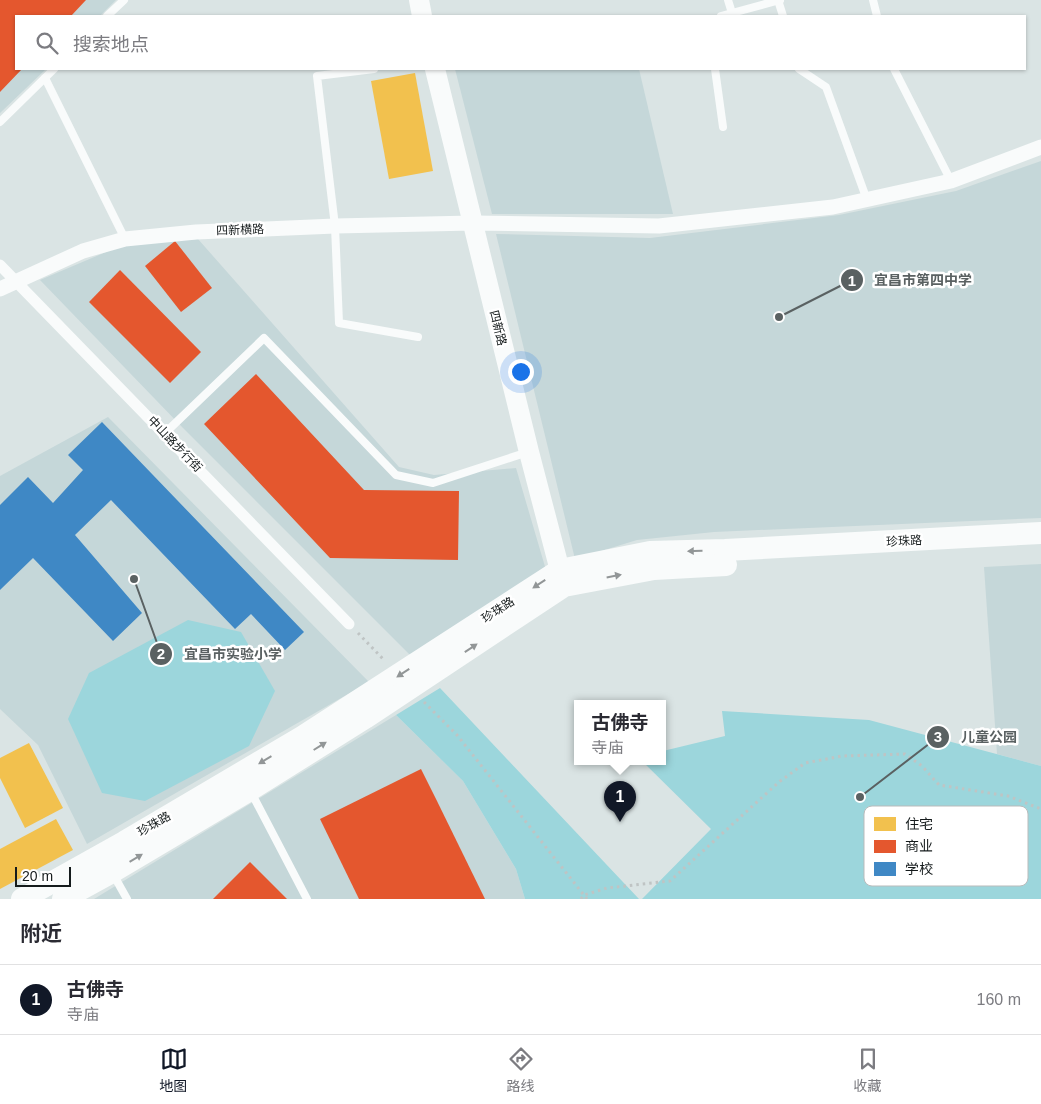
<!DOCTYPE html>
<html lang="zh">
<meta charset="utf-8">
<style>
:root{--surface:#fff;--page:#f7f7f7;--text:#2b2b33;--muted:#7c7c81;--line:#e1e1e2;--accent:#111827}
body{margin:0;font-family:Arial,"Noto Sans SC",sans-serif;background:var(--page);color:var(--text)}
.scale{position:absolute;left:15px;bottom:12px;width:56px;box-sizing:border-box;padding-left:5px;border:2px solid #151b1c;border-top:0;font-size:14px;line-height:18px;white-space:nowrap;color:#151b1c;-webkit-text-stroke:4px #fff;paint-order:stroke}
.you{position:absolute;left:520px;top:371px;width:18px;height:18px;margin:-12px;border:4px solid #fff;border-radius:50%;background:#1a73e8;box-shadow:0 0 0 8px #1a73e833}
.badge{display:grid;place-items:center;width:32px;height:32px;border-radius:50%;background:var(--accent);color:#fff;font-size:16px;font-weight:700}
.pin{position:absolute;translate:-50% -41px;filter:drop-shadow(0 1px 2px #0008)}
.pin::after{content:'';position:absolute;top:26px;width:18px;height:15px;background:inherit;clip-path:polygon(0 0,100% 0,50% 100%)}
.popup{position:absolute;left:574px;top:700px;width:92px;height:65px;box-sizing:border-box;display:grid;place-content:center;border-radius:0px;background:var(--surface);filter:drop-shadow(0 1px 4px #0005);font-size:16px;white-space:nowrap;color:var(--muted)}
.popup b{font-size:19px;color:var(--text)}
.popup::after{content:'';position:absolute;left:50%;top:100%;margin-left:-10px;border:10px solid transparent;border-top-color:var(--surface)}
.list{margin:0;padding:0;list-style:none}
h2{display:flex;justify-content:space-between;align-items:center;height:65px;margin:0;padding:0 20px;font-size:21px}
h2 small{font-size:16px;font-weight:400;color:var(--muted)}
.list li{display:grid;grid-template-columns:32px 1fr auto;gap:15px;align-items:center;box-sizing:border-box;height:70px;padding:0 20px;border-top:1px solid var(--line)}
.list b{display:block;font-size:19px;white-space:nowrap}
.list p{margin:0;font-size:16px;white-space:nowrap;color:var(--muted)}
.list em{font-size:16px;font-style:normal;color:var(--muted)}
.icon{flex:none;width:28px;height:28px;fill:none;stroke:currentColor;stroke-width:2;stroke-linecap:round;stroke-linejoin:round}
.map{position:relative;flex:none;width:1041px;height:899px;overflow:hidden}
.search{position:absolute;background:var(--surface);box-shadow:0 1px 4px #0004;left:15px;right:15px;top:15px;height:55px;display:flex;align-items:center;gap:12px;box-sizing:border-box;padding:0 18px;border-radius:0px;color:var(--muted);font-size:19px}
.sheet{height:135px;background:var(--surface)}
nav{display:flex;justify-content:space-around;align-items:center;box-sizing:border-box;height:70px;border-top:1px solid var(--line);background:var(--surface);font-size:14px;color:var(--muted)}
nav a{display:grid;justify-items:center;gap:2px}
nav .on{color:var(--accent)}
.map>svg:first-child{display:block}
.built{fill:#c5d7d9}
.green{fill:#9cd6dc}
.homes{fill:#f2c14e}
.shops{fill:#e4572e}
.schools{fill:#3f88c5}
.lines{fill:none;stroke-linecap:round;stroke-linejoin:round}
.path{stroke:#bfc4c4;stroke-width:3;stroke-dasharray:2.5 4;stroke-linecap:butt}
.service{stroke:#f9fbfb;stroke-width:8}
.pedestrian{stroke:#f9fbfb;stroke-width:11}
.minor{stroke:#f9fbfb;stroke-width:15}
.tertiary{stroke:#f9fbfb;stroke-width:20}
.secondary{stroke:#f9fbfb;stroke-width:22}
.oneway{fill:#929697}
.labels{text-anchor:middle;stroke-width:5;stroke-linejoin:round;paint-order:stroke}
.street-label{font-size:12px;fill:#151b1c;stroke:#fff}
.key{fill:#fff;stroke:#b9bbbb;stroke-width:1}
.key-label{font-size:14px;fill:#151b1c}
.leader{fill:none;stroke:#5a6162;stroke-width:2}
.callout-dot{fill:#5a6162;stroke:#fff;stroke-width:2}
.mark-label{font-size:15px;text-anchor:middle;font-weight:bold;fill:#fff}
.callout-label{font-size:14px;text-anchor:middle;font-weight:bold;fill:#5a6162;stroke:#fff;stroke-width:5;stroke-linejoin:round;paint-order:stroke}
</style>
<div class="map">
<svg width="1041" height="899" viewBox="0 0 1041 899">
<rect width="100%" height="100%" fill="#dae4e4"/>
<g class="built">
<path d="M0 0H116L100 16H16V69H46L0 113Z"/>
<path d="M455 69H639L673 214H492Z"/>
<path d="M1041 161V518L714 532 637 540 575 559 496 234 650 238 839 215 956 191Z"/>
<path d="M198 239 399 467 434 475 516 468 546 570 412 657 183 428 40 280 125 244Z"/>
<path d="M108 417 369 682 87 844 38 745 0 709V476Z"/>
<path d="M1041 564V766L997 754 984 567Z"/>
<path d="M396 715 463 781 516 869 525 899H94Z"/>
</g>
<g class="green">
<path d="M188 620 241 632 275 691 249 746 145 801 102 793 68 719 89 673Z"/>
<path d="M440 688 639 899H525L516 869 463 781 396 715Z"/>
<path d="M722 711 869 720 1041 766V899H642L711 829 642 761H662L663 751 725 736Z"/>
</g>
<g class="homes">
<path d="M415 73 433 171 389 179 371 81Z"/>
<path d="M29 743 63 808 25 828 0 778V758Z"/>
<path d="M56 819 73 850 0 889V849Z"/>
</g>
<g class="shops">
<path d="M0 0H86L71 16H16V69H22L0 92Z"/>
<path d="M175 241 212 288 181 312 145 266Z"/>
<path d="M120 270 201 352 170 383 89 302Z"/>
<path d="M256 374 364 490 459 491 458 560 330 558 204 424Z"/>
<path d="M421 769 436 799 485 899H359L320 819Z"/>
<path d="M250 862 287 899H213Z"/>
</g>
<path class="schools" d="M102 422 304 632 285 650 251 614 235 629 111 500 75 535 142 613 113 641 33 558 0 590V505L28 477 53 503 83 470 68 455Z"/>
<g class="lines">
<g class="path">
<path d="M358 633 385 661"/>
<path d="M424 702 457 735 587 899"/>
<path d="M581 899 584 895 607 888 670 881 779 782 805 763 842 756 905 754 922 766 939 785 1008 796 1041 809"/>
</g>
<g class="service">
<path d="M728 0 732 13"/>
<path d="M778 0 783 16"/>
<path d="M873 0 877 16"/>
<path d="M107 16 124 0"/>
<path d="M721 16 780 0"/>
<path d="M374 69 317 76 335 226 339 323 418 337"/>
<path d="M715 69 723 127"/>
<path d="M799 69 826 87 867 200"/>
<path d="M894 69 951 181"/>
<path d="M45 78 125 239"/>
<path d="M0 122 54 69"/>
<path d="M164 434 264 338 396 475 433 483 528 452"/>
<path d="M251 792 307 899"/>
<path d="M113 874 127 899"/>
</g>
<path class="pedestrian" d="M0 265 349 624"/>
<path class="minor" d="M0 289 83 251 125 239 196 232 335 226 473 223 659 226 833 207 951 181 1041 147"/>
<g class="tertiary">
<path d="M419 0 422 16"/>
<path d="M435 69 529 452 564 586"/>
</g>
<g class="secondary">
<path d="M22 899 124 842 302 737 560 570 650 552 725 550 1041 533"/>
<path d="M63 899 112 872 250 790 365 718 564 586 654 569 726 565"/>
</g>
</g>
<defs><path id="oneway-solid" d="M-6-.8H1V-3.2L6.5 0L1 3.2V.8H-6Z" transform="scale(1.25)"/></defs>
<g class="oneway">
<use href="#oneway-solid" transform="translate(695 551) rotate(179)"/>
<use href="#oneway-solid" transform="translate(614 576) rotate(-11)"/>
<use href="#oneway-solid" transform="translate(539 584) rotate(147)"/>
<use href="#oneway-solid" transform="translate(471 648) rotate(-34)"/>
<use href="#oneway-solid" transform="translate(403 673) rotate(147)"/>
<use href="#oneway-solid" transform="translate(320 746) rotate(-32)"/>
<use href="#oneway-solid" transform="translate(265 760) rotate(149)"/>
<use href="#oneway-solid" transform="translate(136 858) rotate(-31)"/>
</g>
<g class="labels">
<g class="street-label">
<text transform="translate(240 230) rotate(-2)" y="4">四新横路</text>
<text transform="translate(498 328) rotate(76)" y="4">四新路</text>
<text transform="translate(175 444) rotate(46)" y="4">中山路步行街</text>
<text transform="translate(904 541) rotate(-3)" y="4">珍珠路</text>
<text transform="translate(498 610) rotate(-33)" y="4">珍珠路</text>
<text transform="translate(154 824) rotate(-30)" y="4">珍珠路</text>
</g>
</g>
<rect x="864" y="806" width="164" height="80" rx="8" class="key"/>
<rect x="874" y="817" width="22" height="14" fill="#f2c14e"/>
<rect x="874" y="840" width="22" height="13" fill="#e4572e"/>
<rect x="874" y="862" width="22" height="14" fill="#3f88c5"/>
<g class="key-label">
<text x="905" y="829">住宅</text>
<text x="905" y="851">商业</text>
<text x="905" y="874">学校</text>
</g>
<path class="leader" d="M779 317L852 280M134 579L161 654M860 797L938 737"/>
<g class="callout-dot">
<circle cx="779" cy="317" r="5"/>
<circle cx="134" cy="579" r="5"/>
<circle cx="860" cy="797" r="5"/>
<circle cx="852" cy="280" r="12"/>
<circle cx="161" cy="654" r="12"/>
<circle cx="938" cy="737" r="12"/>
</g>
<g class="mark-label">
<text x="852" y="286">1</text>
<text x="161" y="659">2</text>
<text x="938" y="742">3</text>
</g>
<g class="callout-label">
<text x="923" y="285">宜昌市第四中学</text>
<text x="233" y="659">宜昌市实验小学</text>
<text x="989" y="742">儿童公园</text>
</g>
</svg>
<div class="scale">20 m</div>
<div class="you"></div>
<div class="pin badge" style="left:620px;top:822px">1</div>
<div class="popup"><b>古佛寺</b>寺庙</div>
<div class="search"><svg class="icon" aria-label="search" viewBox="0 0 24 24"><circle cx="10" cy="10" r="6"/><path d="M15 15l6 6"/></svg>搜索地点</div>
</div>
<section class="sheet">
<h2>附近<small></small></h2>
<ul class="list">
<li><span class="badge">1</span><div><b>古佛寺</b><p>寺庙</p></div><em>160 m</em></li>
</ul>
</section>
<nav>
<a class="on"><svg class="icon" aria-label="map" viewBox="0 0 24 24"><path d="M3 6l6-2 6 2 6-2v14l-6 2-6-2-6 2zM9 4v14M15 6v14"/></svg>地图</a>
<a><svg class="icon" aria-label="directions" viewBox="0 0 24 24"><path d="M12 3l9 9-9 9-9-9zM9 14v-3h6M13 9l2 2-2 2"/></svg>路线</a>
<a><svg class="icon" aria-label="saved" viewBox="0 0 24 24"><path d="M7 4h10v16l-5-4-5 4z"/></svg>收藏</a>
</nav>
